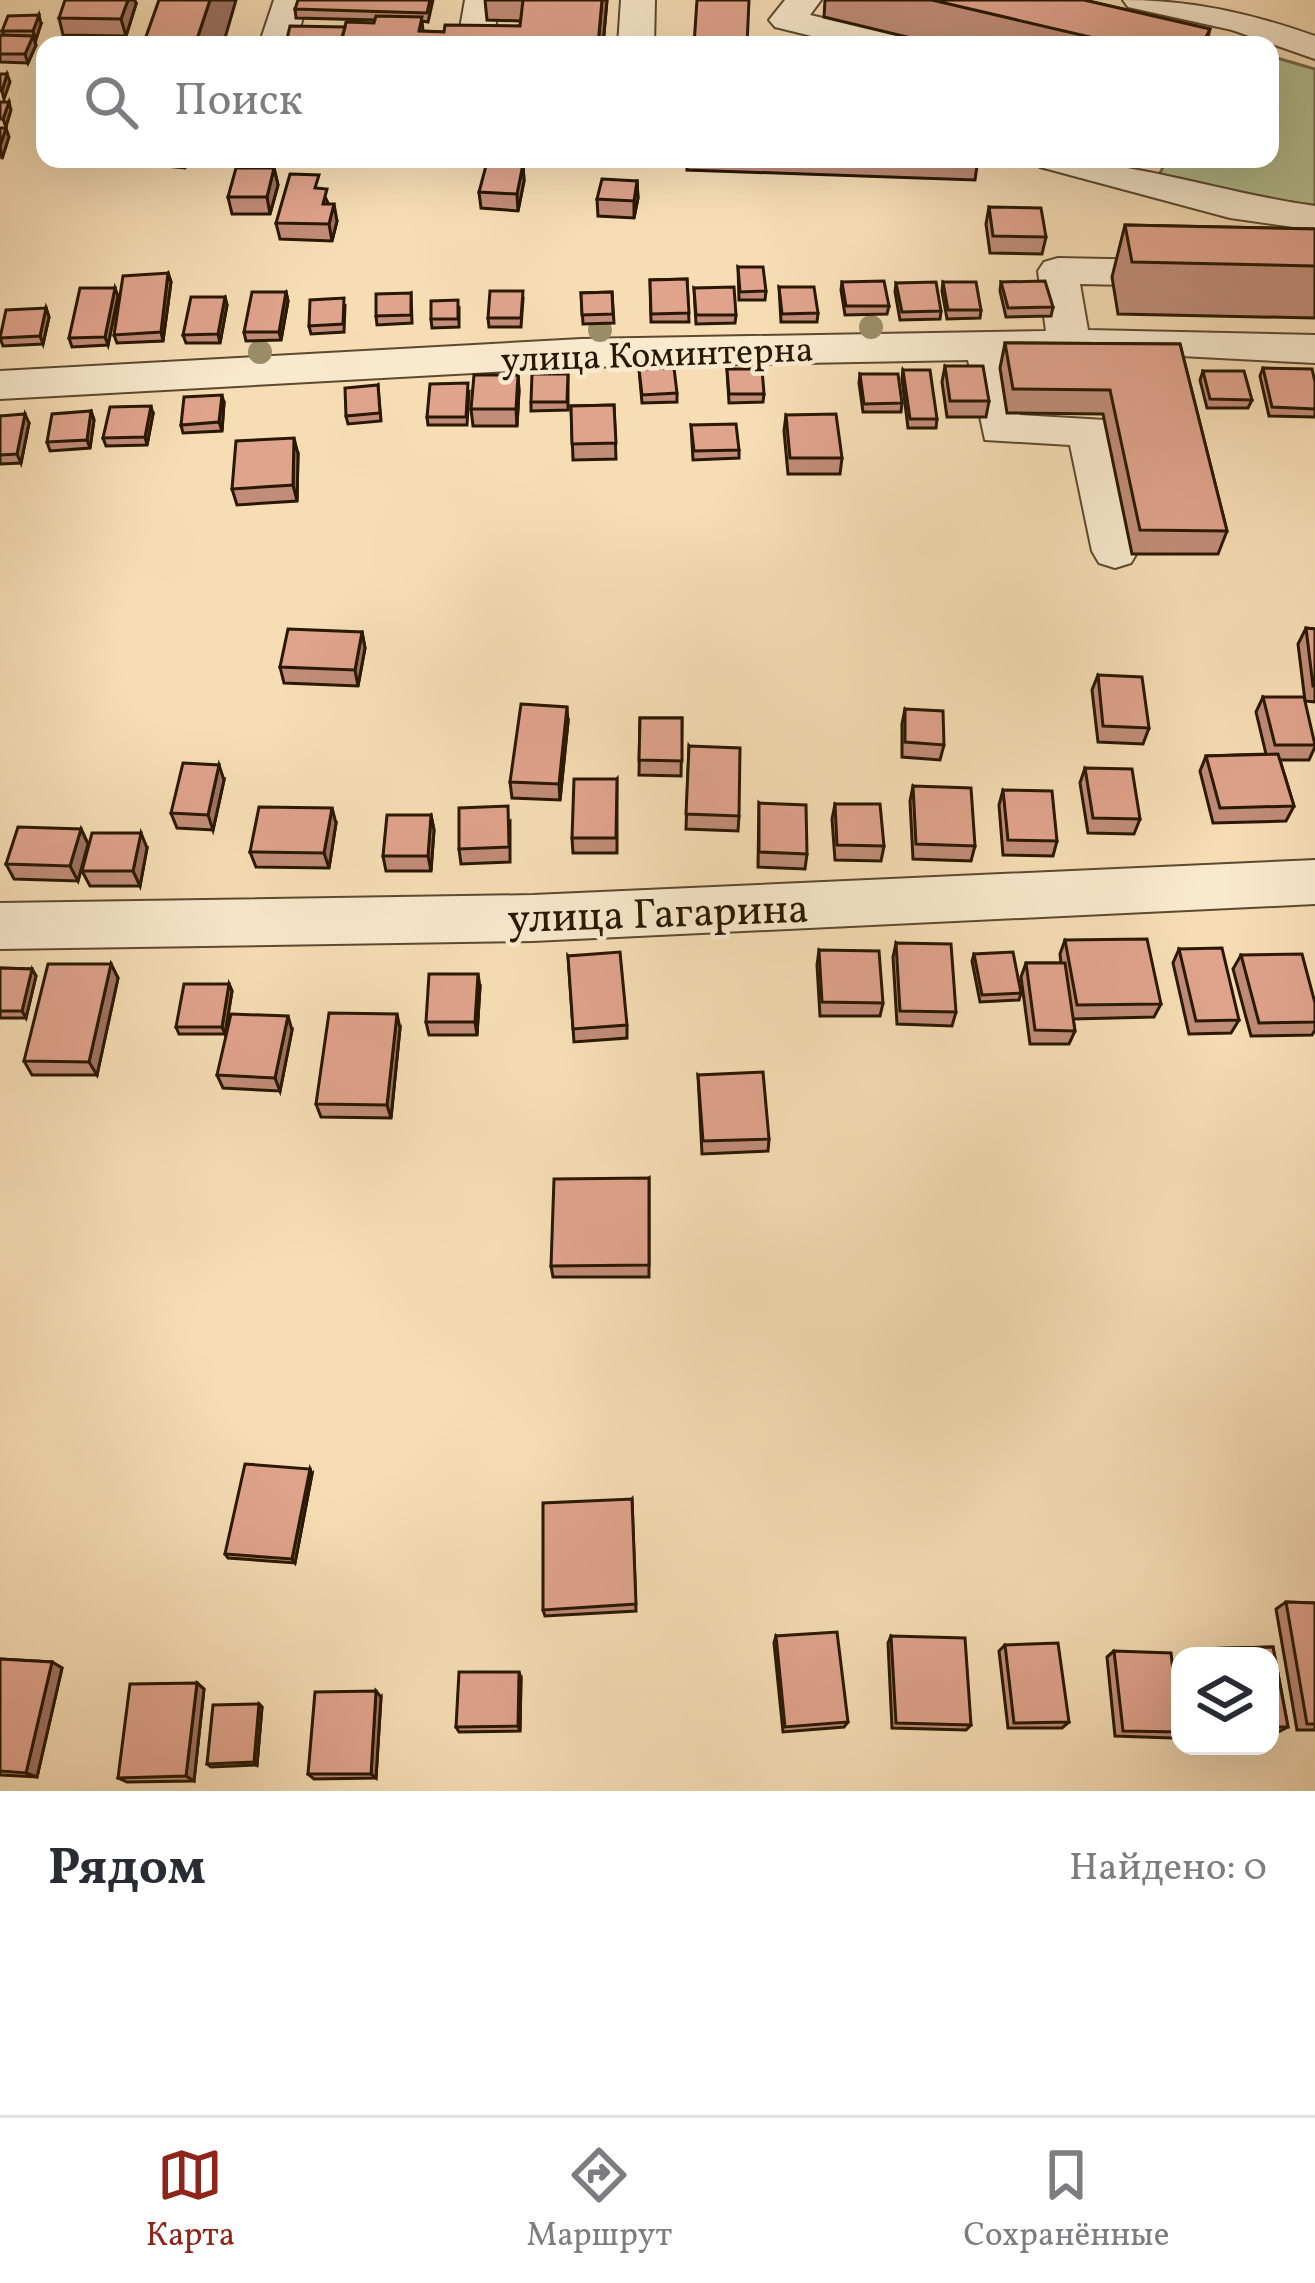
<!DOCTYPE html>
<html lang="ru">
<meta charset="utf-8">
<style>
:root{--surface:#fff;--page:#f7f7f7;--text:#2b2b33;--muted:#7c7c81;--line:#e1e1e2;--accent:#8f2418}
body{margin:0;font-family:Vollkorn,serif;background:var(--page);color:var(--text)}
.controls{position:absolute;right:36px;bottom:36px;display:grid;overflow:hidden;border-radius:24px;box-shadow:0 12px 48px #0002}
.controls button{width:108px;height:108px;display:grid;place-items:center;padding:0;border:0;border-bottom:3px solid var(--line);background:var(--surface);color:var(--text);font:60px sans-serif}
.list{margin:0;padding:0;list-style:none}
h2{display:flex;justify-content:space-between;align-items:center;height:156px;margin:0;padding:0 48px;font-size:51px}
h2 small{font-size:39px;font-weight:400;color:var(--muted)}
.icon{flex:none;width:66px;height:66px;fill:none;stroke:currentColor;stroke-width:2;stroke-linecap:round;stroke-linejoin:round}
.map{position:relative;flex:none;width:1315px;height:1791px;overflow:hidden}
.search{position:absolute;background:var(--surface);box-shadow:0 12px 48px #0002;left:36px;right:36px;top:36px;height:132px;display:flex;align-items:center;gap:30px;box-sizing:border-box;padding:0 42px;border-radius:24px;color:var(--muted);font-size:45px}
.sheet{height:324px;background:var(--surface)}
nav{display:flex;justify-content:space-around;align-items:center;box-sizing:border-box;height:168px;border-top:3px solid var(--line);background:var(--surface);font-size:33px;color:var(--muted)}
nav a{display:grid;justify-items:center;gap:6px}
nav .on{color:var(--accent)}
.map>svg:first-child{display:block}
.green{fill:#b6c291;stroke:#706d49;stroke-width:3}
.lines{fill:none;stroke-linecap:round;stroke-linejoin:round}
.minor-casing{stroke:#5c492e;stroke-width:4}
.minor{fill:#f9e9ce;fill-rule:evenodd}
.tree{fill:#9c8d69}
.wall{fill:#c18c78;stroke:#291801;stroke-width:3}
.shaded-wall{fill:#9d7262;stroke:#291801;stroke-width:3}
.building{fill:#e0a38c;stroke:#291801;stroke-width:3}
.labels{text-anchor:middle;stroke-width:9;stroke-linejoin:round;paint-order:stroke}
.far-street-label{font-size:36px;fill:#291801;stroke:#f9e9ce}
.street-label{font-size:42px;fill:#291801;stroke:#f9e9ce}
</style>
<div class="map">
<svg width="1315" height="1791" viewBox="0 0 1315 1791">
<rect width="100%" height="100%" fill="#f6ddb4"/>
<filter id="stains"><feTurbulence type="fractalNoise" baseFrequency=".00167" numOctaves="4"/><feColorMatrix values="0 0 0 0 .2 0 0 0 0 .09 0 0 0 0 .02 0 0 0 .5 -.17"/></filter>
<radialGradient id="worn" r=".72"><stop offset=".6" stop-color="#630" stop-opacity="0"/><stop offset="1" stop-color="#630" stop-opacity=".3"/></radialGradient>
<path class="green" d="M1270 56 1315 69V205L1250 197 1159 175 1167 159H1270Z"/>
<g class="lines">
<defs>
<g id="minor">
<path d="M274 0H308L295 45H259Z"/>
<path d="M465 0H499L493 45H457Z"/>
<path d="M621 0H655L654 45H618Z"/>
<path d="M785 0H821L810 15 906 37 911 45H848L775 27 769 20Z"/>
<path d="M1123 0C1192 0 1249 13 1315 36V59L1232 30 1128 7Z"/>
<path d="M1035 159C1130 159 1221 193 1315 206V230L1230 218 1040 167Z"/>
<path d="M1058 258 1315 263V289L1080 284 1088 330 1315 335V363L1181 356 1011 359 1020 415 1105 420 1111 431 1138 551 1131 563 1115 568 1099 563 1092 551 1070 445 985 440 968 360 581 367 0 399V371L581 339 1046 331 1038 271 1044 262Z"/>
<path d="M1315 860V904L533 941 0 949V903L533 895Z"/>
</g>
</defs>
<use href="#minor" class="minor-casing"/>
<use href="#minor" class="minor"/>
</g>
<g class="tree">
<circle cx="871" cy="327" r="12"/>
<circle cx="600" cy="330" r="12"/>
<circle cx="260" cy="352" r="12"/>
</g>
<g class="wall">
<path d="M433 0 428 22 422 21 423 31 444 32 520 26 521 21 487 20 485 0H607L603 45H288L287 39 374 23 375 20 296 18 295 9Z"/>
<path d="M825 0H1084L1210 29 1206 45H940L824 17Z"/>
<path d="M136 4 126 36 63 35 59 18Z"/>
<path d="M41 24 34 40 36 45 28 63 0 62V36L4 35 2 31Z"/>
<path d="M133 159H188L185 168 134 163Z"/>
<path d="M687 159H978L975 180 687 170Z"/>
<path d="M1126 159H1155L1152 166Z"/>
<path d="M523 164 524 181 518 211 481 208 479 192Z"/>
<path d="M274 168 278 185 270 214H232L228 197Z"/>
<path d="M637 181 638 198 634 218 598 216 597 199Z"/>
<path d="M321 189 337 221 332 241 280 239 276 223Z"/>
<path d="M989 207 1046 237 1042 254 990 253 986 224Z"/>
<path d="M1125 225 1315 229V318L1118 314 1112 277Z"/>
<path d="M738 267 766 291 765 300H739Z"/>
<path d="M168 273 171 282 163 341 117 343 114 335Z"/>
<path d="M687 279 689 322H651L650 280Z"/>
<path d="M842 282 889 306 887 314 845 315 841 290Z"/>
<path d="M943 282 981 310 980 318 947 319 942 291Z"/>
<path d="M1001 282 1053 307 1051 316 1006 317 1000 291Z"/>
<path d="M896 283 941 311 940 319 900 320 895 292Z"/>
<path d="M779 287 818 313 817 322H781Z"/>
<path d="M694 288 736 315 735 323 696 324Z"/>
<path d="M286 292 288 301 281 340 246 341 244 332Z"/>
<path d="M612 292 614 323 583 324 581 293Z"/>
<path d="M411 293 412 323 377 325 376 316Z"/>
<path d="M118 296 108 345 72 347 69 338Z"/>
<path d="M225 297 227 305 220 343H186L183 335Z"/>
<path d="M523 299 521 327H489L488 318Z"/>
<path d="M345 306 344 332 311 334 309 326Z"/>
<path d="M46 308 49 317 43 344 3 346 0 338Z"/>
<path d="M459 308V327L432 328 431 319Z"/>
<path d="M1005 343 1180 344 1227 531 1218 554H1132L1103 414 1007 413 1000 368Z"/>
<path d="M945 366 989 401 986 417H947L942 382Z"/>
<path d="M1263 368 1315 382V417L1269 416 1260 376Z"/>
<path d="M639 369 677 393V402L642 403Z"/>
<path d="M727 370 764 394 763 402 729 403Z"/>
<path d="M903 370 937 419 936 428H908L902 379Z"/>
<path d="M1203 371 1252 400 1248 408H1207L1200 380Z"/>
<path d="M568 374V410L531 411V402Z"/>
<path d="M860 374 902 403 901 412H863L859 383Z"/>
<path d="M518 375 519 391 517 426H473L471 409Z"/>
<path d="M378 385 381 421 348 424 346 416Z"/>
<path d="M469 392 467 425H428L427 417Z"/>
<path d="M224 403 222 431 183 433 181 425Z"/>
<path d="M614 405 616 459 573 460 571 406Z"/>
<path d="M91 411 94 420 90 448 50 451 47 442Z"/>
<path d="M153 414 147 445 106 446 103 438Z"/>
<path d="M786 415 842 458 840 474H788L784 431Z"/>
<path d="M0 416 29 423 21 463 0 464Z"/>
<path d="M691 425 739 450V458L693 460Z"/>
<path d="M298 454 297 501 237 505 232 489Z"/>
<path d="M1306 628 1315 629V702L1305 701 1298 644Z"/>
<path d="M362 632 365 648 358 686 284 683 280 667Z"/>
<path d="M1098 675 1149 728 1143 744 1098 742 1092 690Z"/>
<path d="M1263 697 1315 740V747L1309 760H1280L1294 806 1286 821 1213 823 1200 771 1206 756 1266 754 1256 712Z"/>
<path d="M905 709 944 745 940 760 902 757V724Z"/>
<path d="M640 718H682L681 776 639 775Z"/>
<path d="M568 722 560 800 512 798 510 782Z"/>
<path d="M689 746 739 816 738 831 686 829Z"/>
<path d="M1085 768 1140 819 1134 834 1088 833 1080 783Z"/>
<path d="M617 779V853H573L572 838Z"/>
<path d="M224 780 213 830 177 828 171 813Z"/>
<path d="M913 786 975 846 971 861 913 859 910 801Z"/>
<path d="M1003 790 1057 841 1053 856 1003 855 999 805Z"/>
<path d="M759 803 807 854 805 869 758 867Z"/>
<path d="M835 804 884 846 881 861 835 860 832 819Z"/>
<path d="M431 815 434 830 431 871H386L383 856Z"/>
<path d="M510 821V862L461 864 459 849Z"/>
<path d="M336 823 329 868 256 867 250 852Z"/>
<path d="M81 829 88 844 78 881 14 879 6 864Z"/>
<path d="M147 848 140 886H90L82 871Z"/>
<path d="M1065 940 1161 1004 1154 1017 1073 1019 1075 1031 1069 1044H1030L1021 977 1026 963H1061L1060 954Z"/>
<path d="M896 943 956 1012 952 1026 897 1024 893 957Z"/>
<path d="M1179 949 1239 1020 1231 1033 1189 1034 1173 963Z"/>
<path d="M819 950 883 1003 880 1016H820L817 965Z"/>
<path d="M974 954 1021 993 1019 1000 980 1002 972 961Z"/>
<path d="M1241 955 1315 1003V1030L1312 1035 1251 1036 1233 969Z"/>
<path d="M568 956 627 1025V1038L574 1042Z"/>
<path d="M111 964 118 978 97 1075H32L24 1061Z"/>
<path d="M0 968 32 969 36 976 26 1018H0Z"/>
<path d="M229 984 232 991 225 1034H179L176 1027Z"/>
<path d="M480 987 477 1035H429L426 1022Z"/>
<path d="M400 1028 391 1118 321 1117 316 1104Z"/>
<path d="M292 1030 280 1091 223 1088 217 1075Z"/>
<path d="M698 1075 769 1139 768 1151 702 1154Z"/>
<path d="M649 1178V1277H553L551 1266Z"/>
<path d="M312 1474 295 1563 228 1558 225 1554Z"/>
<path d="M632 1499 636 1611 545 1616 543 1610Z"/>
<path d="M1286 1602 1315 1603V1730H1297L1276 1609Z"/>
<path d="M776 1636 848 1722 844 1727 783 1732 774 1643Z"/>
<path d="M891 1636 971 1725 966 1730 892 1728 888 1643Z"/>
<path d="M1005 1645 1069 1722 1062 1728H1008L999 1651Z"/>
<path d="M1273 1647 1288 1727 1278 1732H1270V1656L1187 1655 1195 1649Z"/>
<path d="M1114 1651 1180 1733 1172 1738 1115 1736 1107 1657Z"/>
<path d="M0 1659 52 1662 62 1668 37 1777 0 1775Z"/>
<path d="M521 1678 520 1731 459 1732 456 1727Z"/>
<path d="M197 1683 204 1689 194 1781 127 1782 118 1778Z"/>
<path d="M381 1697 376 1778 314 1779 308 1774Z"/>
<path d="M259 1704 262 1707 257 1765 211 1767 207 1764Z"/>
</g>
<g class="shaded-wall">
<path d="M128 0H135L136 4 126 36 121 19Z"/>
<path d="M210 0H236L223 45H195Z"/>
<path d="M602 0H607L603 45H598Z"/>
<path d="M39 15 41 24 36 40 33 31Z"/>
<path d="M33 36 36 45 28 63 25 54Z"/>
<path d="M7 74 10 82 4 99 2 91Z"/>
<path d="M9 102 11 110 6 127 3 119Z"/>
<path d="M6 128 9 137 2 159 0 146Z"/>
<path d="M523 164 524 181 518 211 517 194Z"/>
<path d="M274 168 278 185 270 214 267 197Z"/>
<path d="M637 181 638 198 634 218V201Z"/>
<path d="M334 204 337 221 332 241 329 224Z"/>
<path d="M168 273 171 282 163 341 161 332Z"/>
<path d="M115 288 118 296 108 345 105 337Z"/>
<path d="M286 292 288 301 281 340 279 332Z"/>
<path d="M225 297 227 305 220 343 218 334Z"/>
<path d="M46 308 49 317 43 344 40 336Z"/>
<path d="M518 375 519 391 517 426 516 409Z"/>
<path d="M222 395 224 403 222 431 219 422Z"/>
<path d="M151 406 153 414 147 445 145 437Z"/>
<path d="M91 411 94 420 90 448 87 440Z"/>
<path d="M25 414 29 423 21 463 17 454Z"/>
<path d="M294 438 298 454 297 501 293 485Z"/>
<path d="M362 632 365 648 358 686 355 670Z"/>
<path d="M567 707 568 722 560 800 559 784Z"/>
<path d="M219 765 224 780 213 830 208 815Z"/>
<path d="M332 808 336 823 329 868 324 853Z"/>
<path d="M431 815 434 830 431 871 428 856Z"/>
<path d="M81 829 88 844 78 881 70 866Z"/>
<path d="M141 833 147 848 140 886 133 871Z"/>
<path d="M111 964 118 978 97 1075 89 1062Z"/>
<path d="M32 969 36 976 26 1018 22 1011Z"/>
<path d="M478 974 480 987 477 1035 475 1022Z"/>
<path d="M229 984 232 991 225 1034 222 1027Z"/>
<path d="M397 1014 400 1028 391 1118 387 1105Z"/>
<path d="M288 1016 292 1030 280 1091 275 1078Z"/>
<path d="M310 1469 312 1474 295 1563 292 1559Z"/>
<path d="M52 1662 62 1668 37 1777 26 1773Z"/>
<path d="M519 1672 521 1678 520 1731 518 1726Z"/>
<path d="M197 1683 204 1689 194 1781 186 1776Z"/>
<path d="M376 1691 381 1697 376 1778 371 1774Z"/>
<path d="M259 1704 262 1707 257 1765 254 1762Z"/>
</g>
<g class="building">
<path d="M65 0H128L121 19 59 18Z"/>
<path d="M159 0H210L195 45H143Z"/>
<path d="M298 0H430L427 13 295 9Z"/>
<path d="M523 0H602L598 45H352L353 43H341L346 22 374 23 376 16 422 17 419 31 444 32 445 25 520 26Z"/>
<path d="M697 0H749L747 45H694Z"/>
<path d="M932 0H1084L1210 29 1202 45H1124Z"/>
<path d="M39 15 33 31H2L8 16Z"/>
<path d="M290 26 345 27 341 41H325L323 45H295L296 39H287Z"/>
<path d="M0 35 33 36 25 54H0Z"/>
<path d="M0 74H7L2 91H0Z"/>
<path d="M0 102H9L3 119H0Z"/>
<path d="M0 128H6L0 146Z"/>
<path d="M487 162 523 164 517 194 479 192Z"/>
<path d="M236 168H274L267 197H228Z"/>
<path d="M290 174 319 175 315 188 327 189 323 204H334L329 224 276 223Z"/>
<path d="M602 179 637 181 634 201 597 199Z"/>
<path d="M989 207 1041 208 1046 237 993 236Z"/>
<path d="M1125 225 1315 229V266L1132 262Z"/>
<path d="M738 267H763L766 291 740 292Z"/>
<path d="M168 273 161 332 114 335 123 276Z"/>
<path d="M687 279 689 313 651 314 650 280Z"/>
<path d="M884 281 889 306H846L842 282Z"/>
<path d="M1045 281 1053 307 1008 308 1001 282Z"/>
<path d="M936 282 941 311 902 312 896 283Z"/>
<path d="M943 282H976L981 310H948Z"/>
<path d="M734 287 736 315H696L694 288Z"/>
<path d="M779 287H814L818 313 782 314Z"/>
<path d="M80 288H115L105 337 69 338Z"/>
<path d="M490 291H523L521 318H488Z"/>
<path d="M252 292H286L279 332H244Z"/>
<path d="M612 292 613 314 582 315 581 293Z"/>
<path d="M411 293V315L376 316V294Z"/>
<path d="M191 297H225L218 334 183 335Z"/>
<path d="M344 298 343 324 309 326 310 300Z"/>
<path d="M458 300V319H431V301Z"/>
<path d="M46 308 40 336 0 338 6 310Z"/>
<path d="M1005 343 1180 344 1227 531 1140 530 1110 390 1013 389Z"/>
<path d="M945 366H983L989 401H950Z"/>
<path d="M674 368 677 393 642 395 639 369Z"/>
<path d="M1263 368 1312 369 1315 382V409L1272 407Z"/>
<path d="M727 369H762L764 394H729Z"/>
<path d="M903 370H930L937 419H910Z"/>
<path d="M1203 371H1244L1252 400 1210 399Z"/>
<path d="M532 374H568L567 402H531Z"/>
<path d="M860 374H898L902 403 864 404Z"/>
<path d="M474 375H518L516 409H471Z"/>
<path d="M468 383 466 417H427L430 384Z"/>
<path d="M378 385 380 413 346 416 345 388Z"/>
<path d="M222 395 219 422 181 425 184 397Z"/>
<path d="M614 405 616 443 572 444 571 406Z"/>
<path d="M151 406 145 437 103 438 110 407Z"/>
<path d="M91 411 87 440 47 442 52 414Z"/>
<path d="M25 414 17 454 0 455V416Z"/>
<path d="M836 414 842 458H790L786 415Z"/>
<path d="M736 424 739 450 694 451 691 425Z"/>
<path d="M294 438 293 485 232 489 236 441Z"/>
<path d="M1306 628 1315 629V686H1313Z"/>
<path d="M288 629 362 632 355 670 280 667Z"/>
<path d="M1098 675 1142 677 1149 728 1103 726Z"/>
<path d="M1263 697H1304L1315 745H1275Z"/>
<path d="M521 704 567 707 559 784 510 782Z"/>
<path d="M905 709 943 711 944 745 905 742Z"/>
<path d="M640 718H682V761L639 760Z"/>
<path d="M689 746 740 748 739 816 686 814Z"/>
<path d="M1278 754 1294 806 1220 808 1206 756Z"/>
<path d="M183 763 219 765 208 815 171 813Z"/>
<path d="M1085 768 1132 769 1140 819 1093 818Z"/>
<path d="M574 779H617L616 838H572Z"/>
<path d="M913 786 971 788 975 846 916 844Z"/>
<path d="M1003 790 1052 791 1057 841 1008 840Z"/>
<path d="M759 803 806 805 807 854 759 852Z"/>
<path d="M835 804H880L884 846 837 845Z"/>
<path d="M508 806 509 847 459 849V808Z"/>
<path d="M259 807 332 808 324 853 250 852Z"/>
<path d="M387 815H431L428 856H383Z"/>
<path d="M18 827 81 829 70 866 6 864Z"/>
<path d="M92 833H141L133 871H82Z"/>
<path d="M1147 939 1161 1004 1077 1005 1065 940Z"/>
<path d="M896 943 951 944 956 1012 900 1011Z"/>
<path d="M1222 948 1239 1020 1196 1021 1179 949Z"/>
<path d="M819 950 879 951 883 1003 822 1002Z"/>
<path d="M620 952 627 1025 573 1029 568 956Z"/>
<path d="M1013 952 1021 993 982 995 974 954Z"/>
<path d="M1302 954 1315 1003V1022L1259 1023 1241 955Z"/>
<path d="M1026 963H1065L1075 1031 1035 1030Z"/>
<path d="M48 964H111L89 1062 24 1061Z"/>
<path d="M0 968 32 969 22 1011H0Z"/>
<path d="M429 974H478L475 1022H426Z"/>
<path d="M184 984H229L222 1027H176Z"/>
<path d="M329 1013 397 1014 387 1105 316 1104Z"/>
<path d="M231 1014 288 1016 275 1078 217 1075Z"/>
<path d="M763 1072 769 1139 703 1141 698 1075Z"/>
<path d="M649 1178V1265L551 1266 554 1179Z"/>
<path d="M245 1464 310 1469 292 1559 225 1554Z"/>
<path d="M632 1499 636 1604 543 1610V1503Z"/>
<path d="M1286 1602 1315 1603V1724H1307Z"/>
<path d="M837 1632 848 1722 785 1727 776 1636Z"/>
<path d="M891 1636 965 1638 971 1725 896 1723Z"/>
<path d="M1058 1643 1069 1722 1014 1723 1005 1645Z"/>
<path d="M1273 1647 1288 1727H1270V1656H1197L1195 1649Z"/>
<path d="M1114 1651 1171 1653 1180 1732 1123 1731Z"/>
<path d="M0 1659 52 1662 26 1773 0 1771Z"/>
<path d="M459 1672H519L518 1726 456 1727Z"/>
<path d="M197 1683 186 1776 118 1778 130 1684Z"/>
<path d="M376 1691 371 1774H308L315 1692Z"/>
<path d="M259 1704 254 1762 207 1764 213 1705Z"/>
</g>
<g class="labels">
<g class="far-street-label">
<text transform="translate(657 353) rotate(-2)" y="13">улица Коминтерна</text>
</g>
<g class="street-label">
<text transform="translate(658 912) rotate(-2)" y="15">улица Гагарина</text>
</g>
</g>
<rect width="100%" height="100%" filter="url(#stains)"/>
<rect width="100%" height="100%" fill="url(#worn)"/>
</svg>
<div class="controls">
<button><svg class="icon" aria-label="layers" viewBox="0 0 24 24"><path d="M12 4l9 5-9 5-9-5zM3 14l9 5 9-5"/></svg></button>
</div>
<div class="search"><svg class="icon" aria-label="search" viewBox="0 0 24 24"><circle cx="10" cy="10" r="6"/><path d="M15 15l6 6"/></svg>Поиск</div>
</div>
<section class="sheet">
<h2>Рядом<small>Найдено: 0</small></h2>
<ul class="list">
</ul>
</section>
<nav>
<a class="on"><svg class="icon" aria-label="map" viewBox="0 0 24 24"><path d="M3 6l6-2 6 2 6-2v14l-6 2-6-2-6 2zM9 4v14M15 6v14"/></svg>Карта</a>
<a><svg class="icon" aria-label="directions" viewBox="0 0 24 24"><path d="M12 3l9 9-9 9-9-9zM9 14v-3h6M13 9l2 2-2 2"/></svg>Маршрут</a>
<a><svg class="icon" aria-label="saved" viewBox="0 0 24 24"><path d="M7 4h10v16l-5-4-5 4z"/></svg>Сохранённые</a>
</nav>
